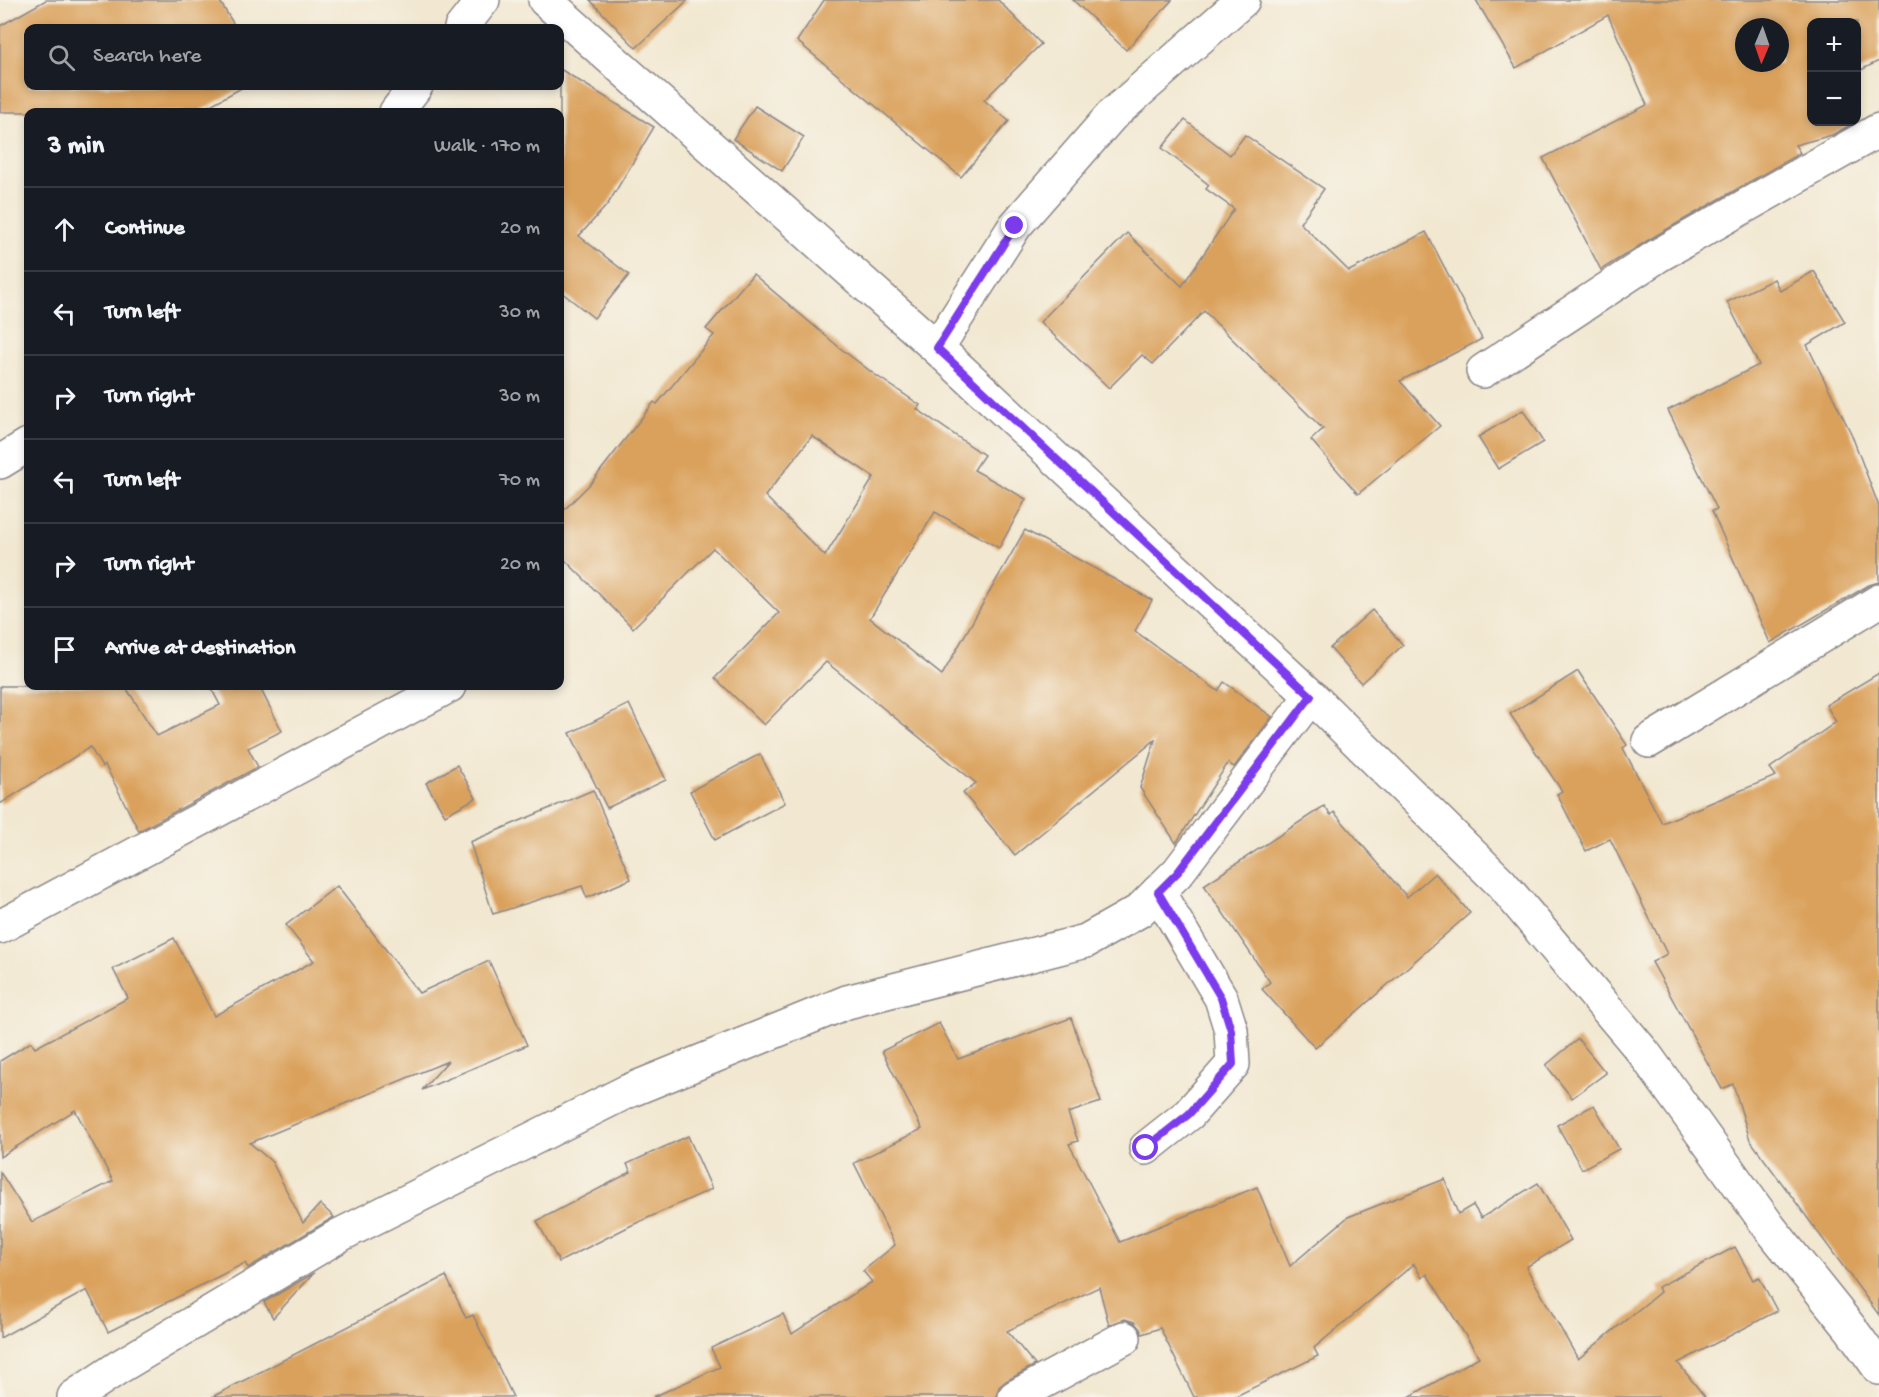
<!DOCTYPE html>
<meta charset="utf-8">
<style>
:root{--surface:#171b24;--page:#242831;--text:#f1f3f6;--muted:#9ea1a6;--line:#363941}
body{margin:0;font-family:"Gochi Hand",sans-serif;background:var(--page);color:var(--text)}
.controls{position:absolute;right:18px;top:18px;display:grid;overflow:hidden;border-radius:12px;box-shadow:0 3px 9px #0003}
.controls button{width:54px;height:54px;display:grid;place-items:center;padding:0;border:0;border-bottom:2px solid var(--line);background:var(--surface);color:var(--text);font:30px sans-serif}
.compass{position:absolute;left:1735px;top:18px;width:54px;height:54px;border-radius:50%;background:var(--surface);box-shadow:0 3px 9px #0003;rotate:182deg}
.stop{position:absolute;width:18px;height:18px;margin:-14px;border:4px solid #7c3aed;border-radius:50%;background:#fff}
.stop.end{background:#7c3aed;border-color:#fff;box-shadow:0 2px 6px #0008}
.list{margin:0;padding:0;list-style:none}
h2{display:flex;justify-content:space-between;align-items:center;height:78px;margin:0;padding:0 24px;font-size:26px}
h2 small{font-size:20px;font-weight:400;color:var(--muted)}
.list li{display:grid;grid-template-columns:39px 1fr auto;gap:18px;align-items:center;box-sizing:border-box;height:84px;padding:0 24px;border-top:2px solid var(--line)}
.list b{display:block;font-size:22px;white-space:nowrap}
.list em{font-size:20px;font-style:normal;color:var(--muted)}
.icon{flex:none;width:33px;height:33px;fill:none;stroke:currentColor;stroke-width:2;stroke-linecap:round;stroke-linejoin:round}
.map{position:relative;flex:none;width:1879px;height:1397px;overflow:hidden}
.search{position:absolute;background:var(--surface);box-shadow:0 3px 9px #0003;left:24px;top:24px;width:540px;height:66px;display:flex;align-items:center;gap:15px;box-sizing:border-box;padding:0 21px;border-radius:12px;color:var(--muted);font-size:22px}
.panel{position:absolute;background:var(--surface);box-shadow:0 3px 9px #0003;left:24px;top:108px;width:540px;height:582px;border-radius:12px}
.map>svg:first-child{display:block}
.building{fill:#daa15c;fill-rule:evenodd}
.lines{fill:none;stroke-linecap:round;stroke-linejoin:round}
.street-casing{stroke:#8a8586;stroke-width:36}
.street{stroke:#fff;stroke-width:33}
.route{stroke:#7c3aed;stroke-width:8}
</style>
<div class="map">
<svg width="1879" height="1397" viewBox="0 0 1879 1397">
<rect width="100%" height="100%" fill="#f7f3e8"/>
<filter id="ink" filterUnits="userSpaceOnUse"><feTurbulence type="fractalNoise" baseFrequency=".0167" numOctaves="2"/><feDisplacementMap in="SourceGraphic" scale="12" xChannelSelector="R" yChannelSelector="G"/><feConvolveMatrix kernelMatrix="1 2 1 2 8 2 1 2 1" color-interpolation-filters="sRGB"/></filter>
<filter id="wash" filterUnits="userSpaceOnUse"><feTurbulence type="fractalNoise" baseFrequency=".008" numOctaves="4" result="noise"/><feDisplacementMap in="SourceGraphic" scale="24" xChannelSelector="R" yChannelSelector="G"/><feGaussianBlur stdDeviation="1.35" result="paint"/><feColorMatrix in="noise" values="0 0 0 0 0 0 0 0 0 0 0 0 0 0 0 0 0 1.4 0 .05"/><feComposite in="paint" operator="in"/></filter>
<g filter="url(#wash)">
<rect width="100%" height="100%" fill="#f2e8d1"/>
<g id="blocks">
<g class="building">
<path d="M46 0H219L236 28H28V86H245L198 112H0V26Z"/>
<path d="M590 0H688L636 48Z"/>
<path d="M824 0H998L1041 44 984 100 1009 121 961 177 797 41Z"/>
<path d="M1073 0H1172L1126 50Z"/>
<path d="M1476 0H1879V61L1857 72V22H1812V122H1851L1852 124 1832 135 1795 145 1800 153 1650 239 1601 270 1543 158 1647 105 1608 15 1516 68ZM1744 27H1780V63H1744Z"/>
<path d="M560 69 654 127 608 204 579 236 629 275 594 318 560 291Z"/>
<path d="M755 106 804 137 782 171 733 139Z"/>
<path d="M1185 120 1230 155 1245 135 1324 189 1300 223 1349 271 1426 232 1482 339 1400 381 1440 426 1358 494 1311 440 1323 429 1204 311 1153 364 1142 355 1109 388 1040 322 1127 233 1182 286 1234 209 1206 189 1209 185 1162 148Z"/>
<path d="M1814 271 1845 322 1807 345 1851 433 1879 507V582L1869 585 1770 643 1712 511 1717 509 1668 410 1759 365 1727 302 1774 279 1780 291Z"/>
<path d="M753 274 840 348 874 374 920 405 917 409 984 455 974 470 1026 499 999 548 935 512 870 618 942 675 1025 530 1152 600 1135 631 1218 691 1224 682 1272 717 1234 767 1228 763 1176 843 1140 788 1155 740 1015 855 963 793 976 783 826 662 764 725 715 678 779 613 713 548 633 628 560 555V514L591 483 654 402 657 404 714 335 706 329ZM812 436 874 477 825 556 765 496Z"/>
<path d="M1523 410 1543 442 1498 469 1478 437Z"/>
<path d="M1372 610 1403 645 1361 683 1330 648Z"/>
<path d="M1578 671 1627 745 1623 748 1662 823 1776 776 1770 768 1836 722 1826 705 1879 673V1315L1750 1140 1733 1084 1722 1089 1652 962 1667 954 1610 839 1586 851 1557 794 1562 791 1510 714Z"/>
<path d="M0 686H125L157 736 220 705 210 686H259L282 731 248 748 258 767 139 831 105 765 102 767 90 747 0 804Z"/>
<path d="M629 704 666 780 607 808 570 733Z"/>
<path d="M760 754 785 803 715 840 690 791Z"/>
<path d="M457 765 476 798 445 815 426 783Z"/>
<path d="M593 790 631 879 587 898 582 886 493 914 470 842Z"/>
<path d="M1324 806 1331 815 1334 812 1407 897 1435 873 1470 913 1315 1048 1262 989 1270 982 1204 885Z"/>
<path d="M337 886 419 993 489 961 527 1045 422 1090 448 1061 250 1143 272 1162 303 1223 320 1204 334 1217 248 1268 245 1263 108 1332 87 1290 0 1338V1172L32 1222 113 1181 75 1110 0 1157V1061L31 1042 35 1048 128 998 113 969 174 938 214 1016 314 961 286 925Z"/>
<path d="M1071 1018 1101 1102 1068 1113 1078 1141 1069 1144 1120 1242 1257 1187 1290 1266 1348 1217 1445 1179 1458 1214 1473 1205 1481 1218 1538 1183 1571 1240 1526 1267 1578 1359 1660 1292 1658 1287 1735 1247 1753 1280 1759 1277 1777 1311 1678 1363 1705 1397H1409L1479 1357 1427 1274 1422 1278 1414 1264 1314 1348 1318 1356 1234 1397H1194L1160 1328 1142 1334 1140 1329 1134 1322 1125 1319 1109 1325 1099 1287 1007 1331 1035 1365 1006 1381 999 1387 996 1397H653L720 1367 711 1348 783 1314 792 1334 872 1282 863 1271 895 1245 854 1163 922 1129 882 1051 939 1023 958 1059Z"/>
<path d="M1578 1039 1606 1073 1572 1098 1546 1065Z"/>
<path d="M1594 1105 1619 1149 1582 1169 1557 1125Z"/>
<path d="M688 1136 712 1189 630 1226 559 1262 537 1221 631 1172 627 1164Z"/>
<path d="M314 1273 273 1318 264 1302Z"/>
<path d="M446 1276 466 1318 473 1315 513 1397H212Z"/>
</g>
</g>
</g>
<g filter="url(#ink)">
<use href="#blocks" fill-opacity="0" stroke="#8a8586" stroke-width="1.5"/>
<g class="lines">
<defs>
<g id="street">
<path d="M545 0 937 348 1311 696 1501 883 1644 1053 1770 1228 1851 1329 1879 1368"/>
<path d="M461 28 483 0"/>
<path d="M396 112 416 86"/>
<path d="M937 348 1015 226 1112 115 1243 0"/>
<path d="M1483 371 1659 255 1879 130"/>
<path d="M0 462 28 445"/>
<path d="M1649 741 1879 601"/>
<path d="M0 927 449 686"/>
<path d="M1146 1148 1189 1114 1233 1064 1231 1030 1221 998 1158 892"/>
<path d="M74 1397 119 1367 340 1235 626 1092 847 1002 1086 941 1139 911 1178 872 1311 696"/>
<path d="M1015 1397 1124 1338"/>
</g>
</defs>
<use href="#street" class="street-casing"/>
<use href="#street" class="street"/>
</g>
</g>
<g class="lines" filter="url(#ink)">
<path class="route" d="M1015 226 937 348 1311 696 1178 872 1158 892 1221 998 1231 1030 1233 1064 1189 1114 1146 1148"/>
</g>
</svg>
<div class="controls">
<button>+</button>
<button>−</button>
</div>
<svg class="compass" viewBox="-18 -18 36 36"><path d="M0-13l5 13h-10z" fill="#e53935"/><path d="M0 13l5-13h-10z" fill="#9ea1a6"/></svg>
<div class="stop" style="left:1146px;top:1148px"></div>
<div class="stop end" style="left:1015px;top:226px"></div>
<div class="search"><svg class="icon" aria-label="search" viewBox="0 0 24 24"><circle cx="10" cy="10" r="6"/><path d="M15 15l6 6"/></svg>Search here</div>
<section class="panel">
<h2>3 min<small>Walk · 170 m</small></h2>
<ul class="list">
<li><svg class="icon" aria-label="ahead" viewBox="0 0 24 24"><path d="M12 20V5M6 11l6-6 6 6"/></svg><div><b>Continue</b></div><em>20 m</em></li>
<li><svg class="icon" aria-label="left" viewBox="0 0 24 24"><path d="M17 20v-9H6M10 6l-5 5 5 5"/></svg><div><b>Turn left</b></div><em>30 m</em></li>
<li><svg class="icon" aria-label="right" viewBox="0 0 24 24"><path d="M7 20v-9h11M14 6l5 5-5 5"/></svg><div><b>Turn right</b></div><em>30 m</em></li>
<li><svg class="icon" aria-label="left" viewBox="0 0 24 24"><path d="M17 20v-9H6M10 6l-5 5 5 5"/></svg><div><b>Turn left</b></div><em>70 m</em></li>
<li><svg class="icon" aria-label="right" viewBox="0 0 24 24"><path d="M7 20v-9h11M14 6l5 5-5 5"/></svg><div><b>Turn right</b></div><em>20 m</em></li>
<li><svg class="icon" aria-label="arrive" viewBox="0 0 24 24"><path d="M6 21V4h12l-3 4 3 4H6"/></svg><div><b>Arrive at destination</b></div></li>
</ul>
</section>
</div>
